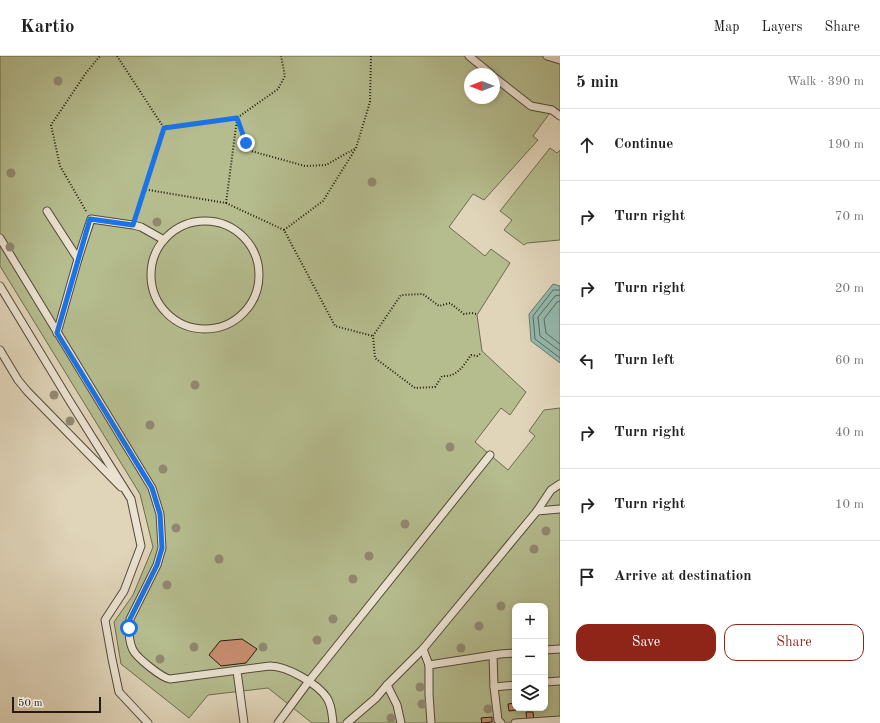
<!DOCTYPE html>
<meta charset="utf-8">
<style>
:root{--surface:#fff;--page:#f6f6f6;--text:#222;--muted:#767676;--line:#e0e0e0;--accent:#8f2418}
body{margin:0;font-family:"Old Standard TT",serif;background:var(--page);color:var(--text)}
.controls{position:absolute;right:12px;bottom:12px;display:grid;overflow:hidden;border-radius:8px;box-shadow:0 2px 6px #0003}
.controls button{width:36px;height:36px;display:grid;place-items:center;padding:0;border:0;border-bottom:1px solid var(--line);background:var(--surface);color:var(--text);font:20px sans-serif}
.compass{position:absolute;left:464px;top:12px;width:36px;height:36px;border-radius:50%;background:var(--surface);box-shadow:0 2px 6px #0003;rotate:270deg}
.scale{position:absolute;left:12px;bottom:10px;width:89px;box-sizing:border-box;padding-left:4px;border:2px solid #251b10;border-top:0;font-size:11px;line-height:14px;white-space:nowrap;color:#251b10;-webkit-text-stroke:3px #ebe3d2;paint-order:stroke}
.stop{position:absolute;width:12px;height:12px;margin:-9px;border:3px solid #1a73e8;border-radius:50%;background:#fff}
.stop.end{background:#1a73e8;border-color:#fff;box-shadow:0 1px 4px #0008}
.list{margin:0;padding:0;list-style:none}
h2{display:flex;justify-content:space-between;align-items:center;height:52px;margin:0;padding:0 16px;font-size:17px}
h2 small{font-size:13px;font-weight:400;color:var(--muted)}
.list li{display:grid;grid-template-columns:26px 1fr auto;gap:12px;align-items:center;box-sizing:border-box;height:72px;padding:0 16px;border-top:1px solid var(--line)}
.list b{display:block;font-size:15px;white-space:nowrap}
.list em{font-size:13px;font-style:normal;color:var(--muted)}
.actions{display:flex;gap:8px;padding:12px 16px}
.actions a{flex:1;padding:9px 0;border:1px solid var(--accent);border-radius:12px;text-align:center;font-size:14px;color:var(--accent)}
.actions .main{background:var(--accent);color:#fff}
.icon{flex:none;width:22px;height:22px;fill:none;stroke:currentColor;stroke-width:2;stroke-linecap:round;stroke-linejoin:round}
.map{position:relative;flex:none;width:560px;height:667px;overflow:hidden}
header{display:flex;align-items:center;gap:24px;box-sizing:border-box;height:56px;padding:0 20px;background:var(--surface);border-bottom:1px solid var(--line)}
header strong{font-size:19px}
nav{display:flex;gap:22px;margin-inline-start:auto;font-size:14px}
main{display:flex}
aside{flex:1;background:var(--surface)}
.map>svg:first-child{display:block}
.green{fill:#b5bc8e;stroke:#6d6c4f;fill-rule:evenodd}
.water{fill:#94b8ac;stroke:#68796e}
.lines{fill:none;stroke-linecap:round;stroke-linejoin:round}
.shore{stroke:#5c6a5e;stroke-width:1}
.building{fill:#cb8e72;stroke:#251b10}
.service-casing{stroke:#54493a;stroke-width:9}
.path{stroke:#251b10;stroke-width:2;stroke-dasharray:1 2;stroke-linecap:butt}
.service{stroke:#ebe3d2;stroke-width:7}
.tree{fill:#918971}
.route{stroke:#1a73e8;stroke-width:5}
</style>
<header>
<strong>Kartio</strong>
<nav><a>Map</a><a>Layers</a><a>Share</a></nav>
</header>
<main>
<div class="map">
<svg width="560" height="667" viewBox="0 0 560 667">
<rect width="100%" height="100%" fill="#e0d4b9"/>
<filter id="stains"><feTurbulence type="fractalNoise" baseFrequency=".005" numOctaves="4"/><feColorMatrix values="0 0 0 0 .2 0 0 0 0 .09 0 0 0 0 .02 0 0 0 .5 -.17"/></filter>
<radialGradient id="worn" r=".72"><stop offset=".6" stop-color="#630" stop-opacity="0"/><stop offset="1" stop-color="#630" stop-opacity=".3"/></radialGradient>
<g class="green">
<path d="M0 0H560V59L552 54 533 80 538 84 484 144 473 138 449 171 485 200 491 193 510 207 477 259 482 295 526 336 510 359 501 352 475 386 508 414 535 380 529 375 544 354 560 352V667H312L268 632 208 639 189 662 121 608 114 566 133 539 153 491 140 438 0 210ZM470 18H494V42H470ZM515 550H545V652H515Z"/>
<path d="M550 92 557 97 560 94V184L527 187 524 189 504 174 512 164 500 155Z"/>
</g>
<path class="water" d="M553 228 560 230V307L531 285 529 258Z"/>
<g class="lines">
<g class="shore">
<path d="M560 234H553L533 260 535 283 560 302"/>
<path d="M560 239 555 240 538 261 540 280 560 295"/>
<path d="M560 245 557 246 544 263 546 277 560 288"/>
</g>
</g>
<g class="building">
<path d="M242 583 257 593 246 607 221 610 209 599 220 585Z"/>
<path d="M515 647 516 654 509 655 508 648Z"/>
<path d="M526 656H533L534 665 527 666Z"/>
<path d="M492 661V666L482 667 481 662Z"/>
</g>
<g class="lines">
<defs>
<g id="service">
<path d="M469 0 491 18"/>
<path d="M547 0 560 4"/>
<path d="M494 21 531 50 552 54 560 60"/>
<path d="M47 155 78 203 57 277"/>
<circle cx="205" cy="219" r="54"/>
<path d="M0 182 152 432 160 458 162 492 157 509 130 563C128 572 129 586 133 594 137 602 162 622 170 623L270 610C287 610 318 628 327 642 332 650 332 658 333 667"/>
<path d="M78 203 91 163 133 169 141 171 164 184"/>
<path d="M0 230 69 344 131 443 141 490 124 535 105 564 112 603 119 636 148 667"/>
<path d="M0 294 18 324 27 335 121 431"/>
<path d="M537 455 551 434 560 428"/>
<path d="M423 593 429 609V638L431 667"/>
<path d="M545 594 560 593"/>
<path d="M493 599 494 631 498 664 501 667"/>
<path d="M429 609 500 598 515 597"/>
<path d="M237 615 244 667"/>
<path d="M545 626 560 625"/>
<path d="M387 629 397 649 401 667"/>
<path d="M494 631 515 629"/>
<path d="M278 667 309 625 490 399"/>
<path d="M347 667 376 642 387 629 423 593 537 455 560 453"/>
<path d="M515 667 560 664"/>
</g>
</defs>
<use href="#service" class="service-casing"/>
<g class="path">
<path d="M117 0 164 72"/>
<path d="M237 63 246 87 251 95 305 110 326 109 356 92"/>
<path d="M143 133 226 147 237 63"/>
<path d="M226 147 284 174 335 270 373 280"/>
<path d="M86 155 60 110 51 69 86 17 100 0"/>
<path d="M135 161 164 72 237 62 278 33 285 20 281 0"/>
<path d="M284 174 323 145 356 92 370 46 371 0"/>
<path d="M476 258 472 257 464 258 450 247 439 250 423 238 401 239 373 280 375 302 415 332 435 331 442 320C458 321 463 310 471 299L477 300 480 298"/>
</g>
<use href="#service" class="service"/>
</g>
<g class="tree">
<circle cx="58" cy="25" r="4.5"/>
<circle cx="11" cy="117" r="4.5"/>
<circle cx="372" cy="126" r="4.5"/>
<circle cx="157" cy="166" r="4.5"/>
<circle cx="10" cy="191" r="4.5"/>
<circle cx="195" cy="329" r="4.5"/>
<circle cx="54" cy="339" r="4.5"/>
<circle cx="70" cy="365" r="4.5"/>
<circle cx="150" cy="369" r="4.5"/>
<circle cx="450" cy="391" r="4.5"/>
<circle cx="163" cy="413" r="4.5"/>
<circle cx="405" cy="468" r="4.5"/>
<circle cx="176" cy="472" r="4.5"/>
<circle cx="546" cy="475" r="4.5"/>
<circle cx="534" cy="493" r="4.5"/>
<circle cx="369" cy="500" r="4.5"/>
<circle cx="219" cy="503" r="4.5"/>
<circle cx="353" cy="523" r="4.5"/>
<circle cx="167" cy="529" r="4.5"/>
<circle cx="501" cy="550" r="4.5"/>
<circle cx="333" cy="563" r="4.5"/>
<circle cx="479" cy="570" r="4.5"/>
<circle cx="317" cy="584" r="4.5"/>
<circle cx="194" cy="591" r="4.5"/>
<circle cx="263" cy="591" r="4.5"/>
<circle cx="461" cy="592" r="4.5"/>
<circle cx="160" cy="603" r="4.5"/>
<circle cx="420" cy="631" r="4.5"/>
<circle cx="422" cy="648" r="4.5"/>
<circle cx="488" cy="653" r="4.5"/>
<circle cx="391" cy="662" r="4.5"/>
</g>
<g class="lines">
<path class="route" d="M129 572 130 563 157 509 162 492 160 458 152 432 57 277 90 163 133 169 164 72 237 62 246 87"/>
</g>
<rect width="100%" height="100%" filter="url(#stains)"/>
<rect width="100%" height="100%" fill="url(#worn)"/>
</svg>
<div class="controls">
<button>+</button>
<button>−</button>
<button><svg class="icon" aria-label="layers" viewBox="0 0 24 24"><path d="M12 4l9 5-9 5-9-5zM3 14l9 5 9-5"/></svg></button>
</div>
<svg class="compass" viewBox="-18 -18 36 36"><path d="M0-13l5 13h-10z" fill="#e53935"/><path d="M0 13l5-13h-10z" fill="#767676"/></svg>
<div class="scale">50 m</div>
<div class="stop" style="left:129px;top:572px"></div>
<div class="stop end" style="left:246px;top:87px"></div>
</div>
<aside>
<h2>5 min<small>Walk · 390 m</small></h2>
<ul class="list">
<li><svg class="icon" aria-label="ahead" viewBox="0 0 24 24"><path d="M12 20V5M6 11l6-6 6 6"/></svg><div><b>Continue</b></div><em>190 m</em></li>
<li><svg class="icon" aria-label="right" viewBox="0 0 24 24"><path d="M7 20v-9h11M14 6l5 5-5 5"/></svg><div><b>Turn right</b></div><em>70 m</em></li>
<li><svg class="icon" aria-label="right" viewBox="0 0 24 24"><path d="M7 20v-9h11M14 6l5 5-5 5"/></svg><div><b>Turn right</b></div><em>20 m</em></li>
<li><svg class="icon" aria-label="left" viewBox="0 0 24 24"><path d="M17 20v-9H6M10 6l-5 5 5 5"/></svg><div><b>Turn left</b></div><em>60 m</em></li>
<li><svg class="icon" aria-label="right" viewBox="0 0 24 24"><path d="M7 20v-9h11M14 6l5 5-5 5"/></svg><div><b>Turn right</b></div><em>40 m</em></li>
<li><svg class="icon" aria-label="right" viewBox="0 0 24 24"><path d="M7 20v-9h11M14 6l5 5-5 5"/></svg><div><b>Turn right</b></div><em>10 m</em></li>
<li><svg class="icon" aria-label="arrive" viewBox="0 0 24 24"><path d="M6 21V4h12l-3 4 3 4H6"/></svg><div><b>Arrive at destination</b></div></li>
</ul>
<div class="actions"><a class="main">Save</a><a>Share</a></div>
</aside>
</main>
